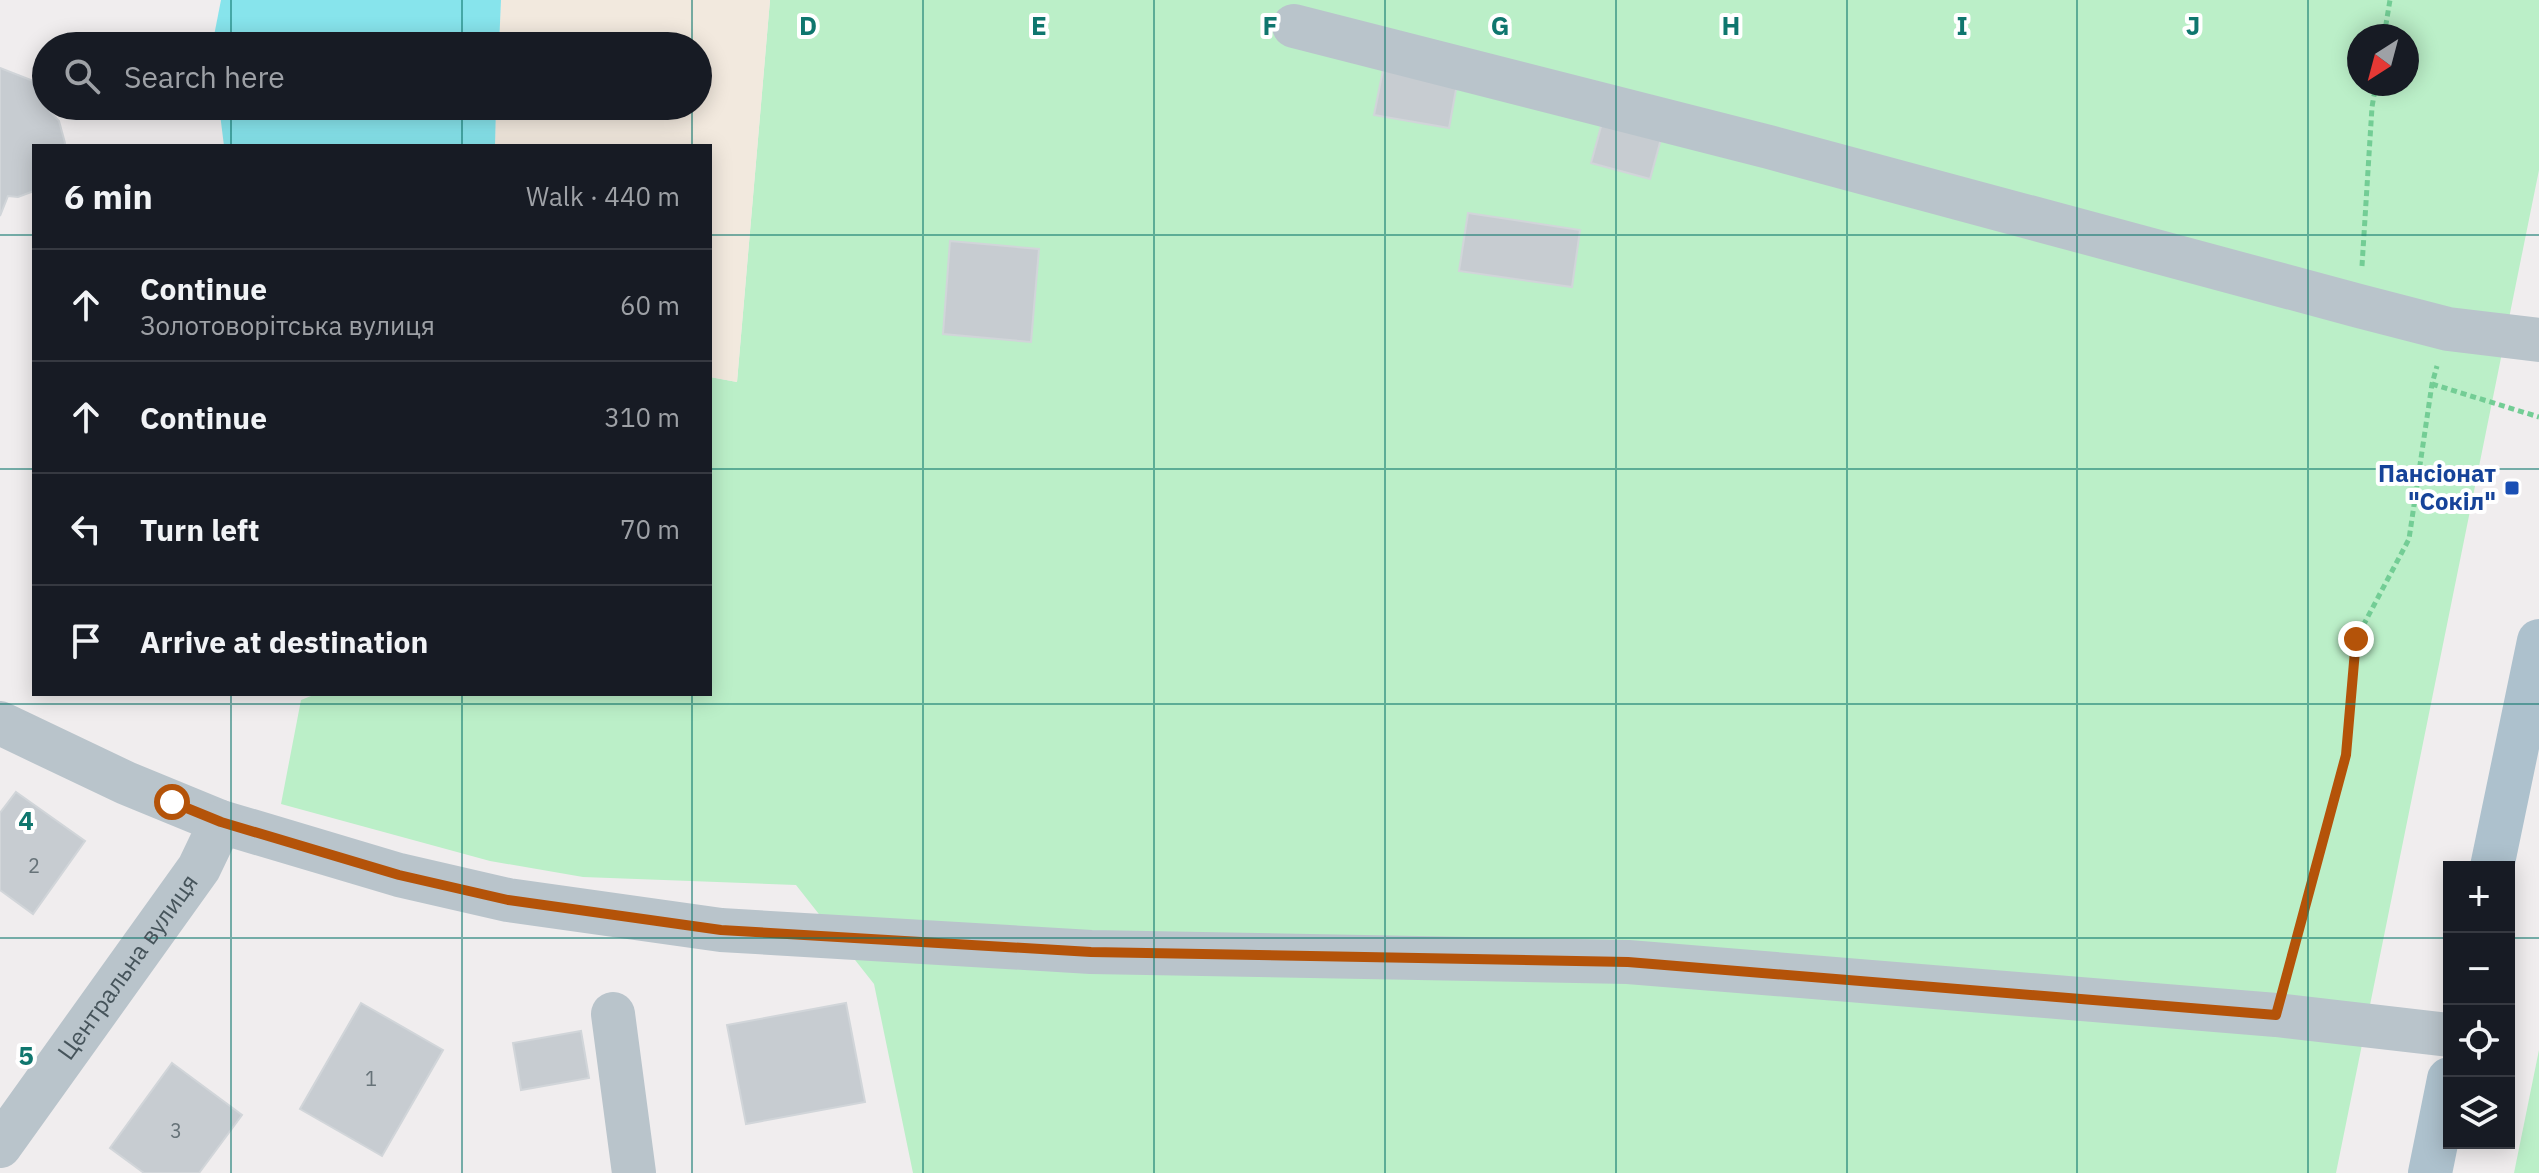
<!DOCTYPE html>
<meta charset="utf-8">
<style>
:root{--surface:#171b24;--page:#242831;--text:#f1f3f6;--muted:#9ea1a6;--line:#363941}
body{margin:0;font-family:"IBM Plex Sans",sans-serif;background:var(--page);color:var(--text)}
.controls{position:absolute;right:24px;bottom:24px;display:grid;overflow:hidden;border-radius:0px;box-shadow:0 4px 20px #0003}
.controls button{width:72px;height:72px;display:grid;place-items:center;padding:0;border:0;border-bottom:2px solid var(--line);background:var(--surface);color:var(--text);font:40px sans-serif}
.compass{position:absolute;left:2347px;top:24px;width:72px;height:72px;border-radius:50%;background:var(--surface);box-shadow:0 4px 20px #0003;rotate:216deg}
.stop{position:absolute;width:24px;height:24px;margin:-18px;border:6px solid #b45309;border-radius:50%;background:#fff}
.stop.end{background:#b45309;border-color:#fff;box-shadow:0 2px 8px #0008}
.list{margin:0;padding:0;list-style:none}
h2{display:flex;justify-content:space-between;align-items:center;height:104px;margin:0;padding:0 32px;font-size:34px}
h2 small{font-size:26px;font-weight:400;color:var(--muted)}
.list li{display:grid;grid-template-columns:52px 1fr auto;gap:24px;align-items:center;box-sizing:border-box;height:112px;padding:0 32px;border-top:2px solid var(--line)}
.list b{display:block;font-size:30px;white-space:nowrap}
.list p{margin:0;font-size:26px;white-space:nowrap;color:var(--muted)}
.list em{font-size:26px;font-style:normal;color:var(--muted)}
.icon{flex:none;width:44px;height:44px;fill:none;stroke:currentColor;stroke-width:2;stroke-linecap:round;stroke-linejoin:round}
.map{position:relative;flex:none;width:2539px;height:1173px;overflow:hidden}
.search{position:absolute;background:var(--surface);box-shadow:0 4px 20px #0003;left:32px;top:32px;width:680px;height:88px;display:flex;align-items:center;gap:20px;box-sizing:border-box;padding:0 28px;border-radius:44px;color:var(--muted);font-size:30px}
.panel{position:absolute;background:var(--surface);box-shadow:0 4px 20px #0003;left:32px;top:144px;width:680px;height:552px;border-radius:0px}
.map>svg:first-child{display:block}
.green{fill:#bbefc8;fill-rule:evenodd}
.sand{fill:#f2e9de}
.water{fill:#87e4ec}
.building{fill:#c7ccd1;stroke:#d1d5d9;stroke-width:2}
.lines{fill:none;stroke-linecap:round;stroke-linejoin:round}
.path{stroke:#73cd95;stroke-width:5;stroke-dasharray:6 4;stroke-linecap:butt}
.street{stroke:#b9c4cb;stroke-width:44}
.primary{stroke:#adc1cd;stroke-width:44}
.route{stroke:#b45309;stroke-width:10}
.grid{fill:none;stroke:#0f766e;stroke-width:2;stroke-opacity:0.55}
.transit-dot{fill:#1a4fb4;stroke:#fff;stroke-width:3}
.labels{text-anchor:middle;stroke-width:8;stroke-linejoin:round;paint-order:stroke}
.number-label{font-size:20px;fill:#667278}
.transit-label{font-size:24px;font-weight:bold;fill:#164399;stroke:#fff;text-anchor:end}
.street-label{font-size:24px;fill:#46545b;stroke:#fff}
.grid-label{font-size:26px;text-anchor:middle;font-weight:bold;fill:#0f766e;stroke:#fff;stroke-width:8;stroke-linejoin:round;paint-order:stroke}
</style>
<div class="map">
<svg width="2539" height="1173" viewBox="0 0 2539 1173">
<rect width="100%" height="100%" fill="#f0edee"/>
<g class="green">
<path d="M770 0H2539V170L2336 1173H913L874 984 796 885 583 877 490 861 281 804 301 700 316 694H710V377L737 382ZM2359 36H2407V84H2359Z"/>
<path d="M2539 1050V1173H2514Z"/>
</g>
<path class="sand" d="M501 0H770L737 382 710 377V146H495L496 106H698V46H499Z"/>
<g class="water">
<path d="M221 0H501L499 46H212Z"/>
<path d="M219 106H496L495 146H224Z"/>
</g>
<g class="building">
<path d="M0 68 46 86 45 106 59 121 65 143 64 146H34V191L18 197 8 196 0 216Z"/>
<path d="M1383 70 1457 84 1449 128 1374 115Z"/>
<path d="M1602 123 1661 139 1650 179 1591 163Z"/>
<path d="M1468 213 1580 230 1572 287 1459 271Z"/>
<path d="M950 241 1039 249 1031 342 943 334Z"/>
<path d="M16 792 85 841 33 914 0 890V813Z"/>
<path d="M361 1003 443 1050 382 1156 300 1109Z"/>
<path d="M846 1003 865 1102 746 1124 727 1025Z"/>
<path d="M581 1031 589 1078 521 1090 513 1043Z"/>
<path d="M172 1063 242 1115 199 1173H144L110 1148Z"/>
</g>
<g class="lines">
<g class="path">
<path d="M2384 36 2390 0"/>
<path d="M2362 266 2372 107 2376 84"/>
<path d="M2432 384 2539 417"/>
<path d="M2286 975 2346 755 2356 639 2409 539 2432 384 2437 366"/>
</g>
<g class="street">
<path d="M1294 26 1769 147 2359 306 2448 329 2539 340"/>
<path d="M0 723 126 783 221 822 399 875 508 900 721 930 1091 952 1628 962 2276 1015 2449 1035"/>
<path d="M613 1014 634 1173"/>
<path id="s1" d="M0 1146 199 868 221 822"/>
</g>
<g class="primary">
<path d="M2492 867 2539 641"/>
<path d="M2430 1173 2449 1079"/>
</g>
</g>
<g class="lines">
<path class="route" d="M172 802 221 822 399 875 508 900 721 930 1091 952 1628 962 2276 1015 2346 755 2356 639"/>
</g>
<path class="grid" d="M231 0V46M462 0V46M692 0V46M923 0V1173M1154 0V1173M1385 0V1173M1616 0V1173M1847 0V1173M2077 0V1173M2308 0V1173M231 106V146M462 106V146M692 106V146M0 235H34M710 235H2539M0 469H34M710 469H2539M231 694V1173M462 694V1173M692 694V1173M0 704H2539M0 938H2449M2509 938H2539"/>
<rect class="transit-dot" x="2504" y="480" width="16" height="16" rx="4"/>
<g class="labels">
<g class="number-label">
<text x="34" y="873">2</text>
<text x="371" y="1086">1</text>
<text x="176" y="1138">3</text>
</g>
<g class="transit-label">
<text x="2496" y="482">Пансіонат<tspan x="2496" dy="28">"Сокіл"</tspan></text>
</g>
<g class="street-label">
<text dy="8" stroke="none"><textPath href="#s1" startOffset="220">Центральна вулиця</textPath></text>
</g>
</g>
<g class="grid-label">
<text x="808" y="35">D</text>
<text x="1039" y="35">E</text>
<text x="1270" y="35">F</text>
<text x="1500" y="35">G</text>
<text x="1731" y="35">H</text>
<text x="1962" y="35">I</text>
<text x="2193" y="35">J</text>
<text x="26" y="830">4</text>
<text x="26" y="1065">5</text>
</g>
</svg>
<div class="controls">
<button>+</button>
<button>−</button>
<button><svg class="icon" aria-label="locate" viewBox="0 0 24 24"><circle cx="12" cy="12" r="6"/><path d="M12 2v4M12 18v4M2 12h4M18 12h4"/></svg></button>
<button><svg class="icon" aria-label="layers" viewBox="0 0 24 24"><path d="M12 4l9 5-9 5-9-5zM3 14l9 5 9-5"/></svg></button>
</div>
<svg class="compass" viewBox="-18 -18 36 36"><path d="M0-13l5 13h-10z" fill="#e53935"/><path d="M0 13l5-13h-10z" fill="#9ea1a6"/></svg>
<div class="stop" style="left:172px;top:802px"></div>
<div class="stop end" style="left:2356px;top:639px"></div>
<div class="search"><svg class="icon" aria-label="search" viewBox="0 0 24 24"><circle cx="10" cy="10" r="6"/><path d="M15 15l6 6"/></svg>Search here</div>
<section class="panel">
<h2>6 min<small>Walk · 440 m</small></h2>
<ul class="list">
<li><svg class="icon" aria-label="ahead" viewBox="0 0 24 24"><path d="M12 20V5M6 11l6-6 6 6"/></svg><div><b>Continue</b><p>Золотоворітська вулиця</p></div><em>60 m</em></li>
<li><svg class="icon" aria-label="ahead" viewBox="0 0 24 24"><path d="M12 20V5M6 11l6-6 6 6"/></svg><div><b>Continue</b></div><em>310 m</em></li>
<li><svg class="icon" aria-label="left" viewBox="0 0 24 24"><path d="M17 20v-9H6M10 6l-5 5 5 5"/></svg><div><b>Turn left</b></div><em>70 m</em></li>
<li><svg class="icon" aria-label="arrive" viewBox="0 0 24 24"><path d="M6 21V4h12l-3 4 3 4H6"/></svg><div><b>Arrive at destination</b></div></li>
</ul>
</section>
</div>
